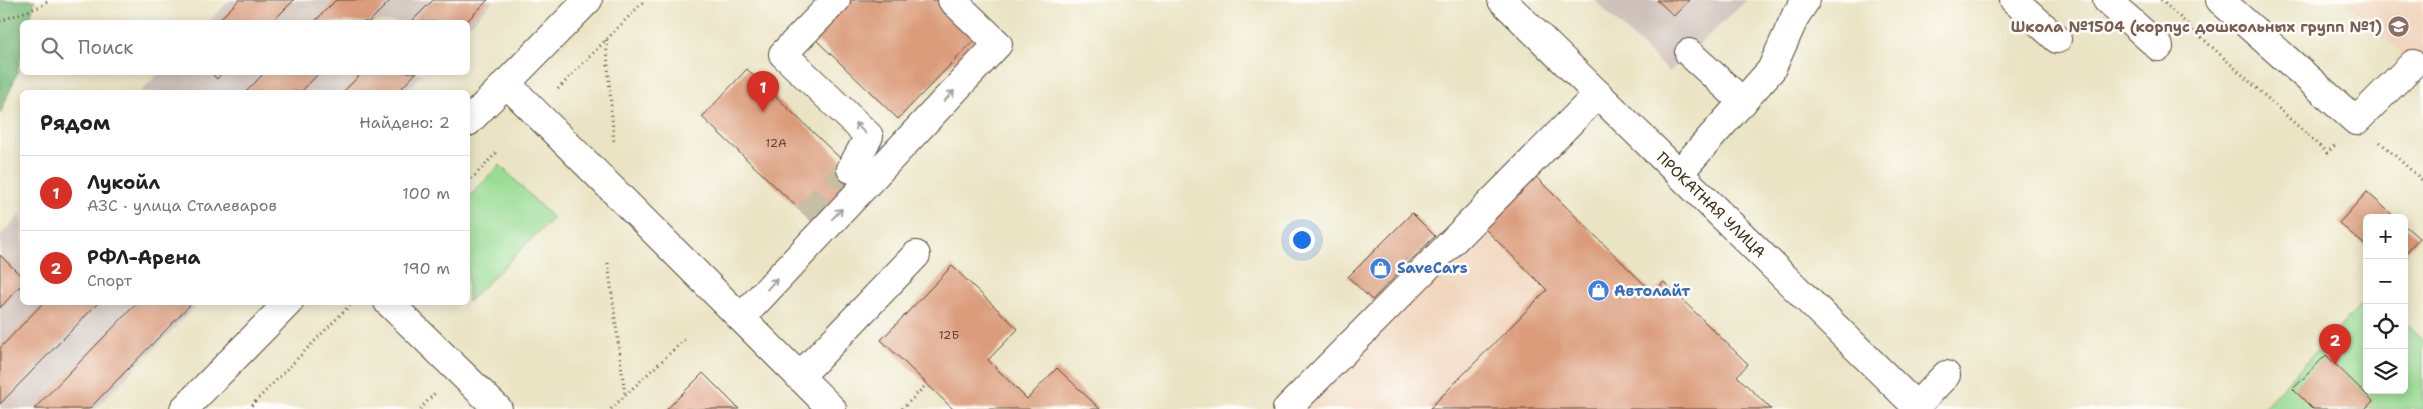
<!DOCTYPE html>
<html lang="ru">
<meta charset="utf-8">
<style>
:root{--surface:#fff;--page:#f6f6f6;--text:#222;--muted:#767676;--line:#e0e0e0;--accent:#d93025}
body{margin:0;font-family:"Shantell Sans",sans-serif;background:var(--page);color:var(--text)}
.controls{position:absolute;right:15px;bottom:15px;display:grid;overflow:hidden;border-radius:8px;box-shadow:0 2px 12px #0003}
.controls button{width:45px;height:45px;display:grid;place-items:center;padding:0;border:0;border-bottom:1px solid var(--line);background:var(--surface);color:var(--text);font:25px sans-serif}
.you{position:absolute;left:1301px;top:239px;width:18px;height:18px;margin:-12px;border:4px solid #fff;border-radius:50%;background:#1a73e8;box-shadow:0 0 0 8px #1a73e833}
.badge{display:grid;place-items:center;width:32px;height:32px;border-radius:50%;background:var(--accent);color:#fff;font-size:16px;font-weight:700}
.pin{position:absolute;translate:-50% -41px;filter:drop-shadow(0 1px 2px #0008)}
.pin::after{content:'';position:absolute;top:26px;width:18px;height:15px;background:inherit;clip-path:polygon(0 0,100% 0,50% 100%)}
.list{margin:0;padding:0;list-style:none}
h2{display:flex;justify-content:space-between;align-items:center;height:65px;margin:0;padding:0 20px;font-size:21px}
h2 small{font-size:16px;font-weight:400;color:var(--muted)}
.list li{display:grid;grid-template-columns:32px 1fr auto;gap:15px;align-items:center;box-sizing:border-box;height:75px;padding:0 20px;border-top:1px solid var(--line)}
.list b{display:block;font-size:19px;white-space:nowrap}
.list p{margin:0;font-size:16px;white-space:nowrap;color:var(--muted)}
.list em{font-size:16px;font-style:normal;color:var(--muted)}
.icon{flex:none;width:28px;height:28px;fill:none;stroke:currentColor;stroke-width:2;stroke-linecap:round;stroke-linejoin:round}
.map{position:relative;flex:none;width:2423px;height:409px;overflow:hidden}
.search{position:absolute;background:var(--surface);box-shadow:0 2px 12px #0003;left:20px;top:20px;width:450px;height:55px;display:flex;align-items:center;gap:12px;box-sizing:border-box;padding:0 18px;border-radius:8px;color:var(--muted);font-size:19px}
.panel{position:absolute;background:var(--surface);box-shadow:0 2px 12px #0003;left:20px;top:90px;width:450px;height:215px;border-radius:8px}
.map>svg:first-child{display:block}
.built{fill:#f1d5bd}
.industrial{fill:#cec1ba}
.green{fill:#99dc94;stroke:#6a8359}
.forest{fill:#7abc7e;stroke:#5a734e}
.building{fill:#db9c7c}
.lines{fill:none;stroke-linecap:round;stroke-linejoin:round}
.minor-tunnel{stroke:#c7bfa3;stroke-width:28;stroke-dasharray:28 14;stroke-linecap:butt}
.minor-casing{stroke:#554637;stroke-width:30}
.major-casing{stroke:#554637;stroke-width:30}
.path{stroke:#554637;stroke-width:3;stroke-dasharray:1 4;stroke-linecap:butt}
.minor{stroke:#fff;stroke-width:28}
.major{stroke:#fff;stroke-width:28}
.oneway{stroke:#a79f9a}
.labels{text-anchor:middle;stroke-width:5;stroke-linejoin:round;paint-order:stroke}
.number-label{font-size:12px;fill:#634636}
.education-label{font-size:15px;font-weight:bold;fill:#785e54;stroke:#fdfcf7;text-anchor:end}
.street-label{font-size:15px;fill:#3b2a1e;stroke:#fdfcf7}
.shop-label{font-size:15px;font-weight:bold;fill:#366cbe;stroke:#fdfcf7;text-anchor:start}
</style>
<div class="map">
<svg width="2423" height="409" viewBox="0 0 2423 409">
<rect width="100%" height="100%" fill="#fdfcf7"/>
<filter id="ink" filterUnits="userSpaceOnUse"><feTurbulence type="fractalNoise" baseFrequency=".02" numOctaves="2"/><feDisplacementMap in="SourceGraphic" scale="10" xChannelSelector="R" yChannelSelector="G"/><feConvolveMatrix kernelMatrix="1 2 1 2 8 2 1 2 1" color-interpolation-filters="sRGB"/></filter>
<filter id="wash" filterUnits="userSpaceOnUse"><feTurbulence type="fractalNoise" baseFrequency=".0096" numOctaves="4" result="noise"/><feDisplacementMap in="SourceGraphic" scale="20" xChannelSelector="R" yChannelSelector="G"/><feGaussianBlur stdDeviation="1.12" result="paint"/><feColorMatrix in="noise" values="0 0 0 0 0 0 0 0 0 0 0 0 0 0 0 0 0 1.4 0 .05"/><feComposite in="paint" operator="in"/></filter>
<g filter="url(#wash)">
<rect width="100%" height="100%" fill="#eae4c4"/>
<g class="built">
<path d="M2344 0H2423V74L2401 53Z"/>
<path d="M1533 174 1653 293 1664 282 1748 364 1737 376 1771 409H1300Z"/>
</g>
<g class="industrial">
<path d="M230 0H494L468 27V22H208Z"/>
<path d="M1594 0H1747L1669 72Z"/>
<path d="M159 73H424L404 92H140Z"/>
<path d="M22 213V302L199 303 95 409H0V236Z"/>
</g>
<g class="green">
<path d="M500 165 553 218 468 302V198Z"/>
<path d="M2367 298V390H2404V322L2423 340V409H2262Z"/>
</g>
<path class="forest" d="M0 0H35L29 22H22V50L17 73 0 114Z"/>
<g id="blocks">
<g class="building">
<path d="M239 0H294L272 22H217Z"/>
<path d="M336 0H391L369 22H314Z"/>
<path d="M433 0H488L466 22H411Z"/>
<path d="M844 0H945L980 34 898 119 811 35Z"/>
<path d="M1657 0H1689L1674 16Z"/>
<path d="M747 69 864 181 817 226 702 117Z"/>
<path d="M210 72H223L217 79Z"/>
<path d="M265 72H320L301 92H246Z"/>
<path d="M363 72H417L398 92H343Z"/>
<path d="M1533 174 1653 293 1664 282 1748 364 1737 376 1771 409H1429L1547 290 1482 226Z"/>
<path d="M2367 192 2396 218H2367V247L2339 223Z"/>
<path d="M1412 213 1435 236 1372 300 1348 277Z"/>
<path d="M2404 225 2419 238 2404 255Z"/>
<path d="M0 255 22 277V284L0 308Z"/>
<path d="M952 266 1018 329 988 360 1027 399 1057 368 1100 409H953L881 340Z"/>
<path d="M44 302H99L0 404V348Z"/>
<path d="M138 302H193L89 409H34Z"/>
<path d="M2326 355 2373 401 2365 409H2313L2293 389Z"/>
<path d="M703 373 739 409H667Z"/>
</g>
</g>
</g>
<g filter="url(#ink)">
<use href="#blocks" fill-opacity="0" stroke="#554637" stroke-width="1"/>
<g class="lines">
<path class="minor-tunnel" d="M806 217 851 169"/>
<defs>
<g id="minor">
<path d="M836 0 783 54 869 136 851 169"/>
<path d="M1502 0 1919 409"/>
<path d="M2014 0 2057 39"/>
<path d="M2107 0 2159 47"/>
<path d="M2220 0 2356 121 2413 64"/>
<path d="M1689 53 1743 102"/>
<path d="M506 83 832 409"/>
<path d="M1679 173 1771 70 1796 15 1806 0"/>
<path d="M388 302 498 409"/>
<path d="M741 318 998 44 952 0"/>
<path d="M799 377 916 255"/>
<path d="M1916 406 1946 375"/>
<path d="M1287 409 1598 94"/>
</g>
<g id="major">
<path d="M468 122 588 0"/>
<path d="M184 409 289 302"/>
</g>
</defs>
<use href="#minor" class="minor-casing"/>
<use href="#major" class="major-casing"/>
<g class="path">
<path d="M2161 0 2327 153 2335 145"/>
<path d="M0 21 41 6 49 0"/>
<path d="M606 40 614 144"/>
<path d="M558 89 645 0"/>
<path d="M2380 142 2423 181"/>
<path d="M468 183 496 153"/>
<path d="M608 263 625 395"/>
<path d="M248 409 353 302"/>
<path d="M420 409 435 393"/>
<path d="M611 409 685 339"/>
<path d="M902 409 927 384"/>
</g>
<use href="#minor" class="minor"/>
<use href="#major" class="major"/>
</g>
<defs><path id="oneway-shaft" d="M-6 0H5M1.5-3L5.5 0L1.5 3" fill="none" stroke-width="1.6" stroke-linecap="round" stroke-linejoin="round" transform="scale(1.25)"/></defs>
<g class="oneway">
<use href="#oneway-shaft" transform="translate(949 96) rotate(-46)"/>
<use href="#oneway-shaft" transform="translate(860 128) rotate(-136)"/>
<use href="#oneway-shaft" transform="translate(837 214) rotate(-46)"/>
<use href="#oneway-shaft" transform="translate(772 284) rotate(-48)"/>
</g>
</g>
<defs>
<symbol id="school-disc" viewBox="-11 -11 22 22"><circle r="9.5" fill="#8d6e63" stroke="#fdfcf7"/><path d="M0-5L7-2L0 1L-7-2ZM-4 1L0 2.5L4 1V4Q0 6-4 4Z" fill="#fff"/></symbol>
<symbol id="shop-disc" viewBox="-11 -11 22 22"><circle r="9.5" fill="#3f7fe0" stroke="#fdfcf7"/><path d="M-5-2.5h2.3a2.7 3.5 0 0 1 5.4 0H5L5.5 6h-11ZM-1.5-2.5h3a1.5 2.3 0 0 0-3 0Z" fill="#fff"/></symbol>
</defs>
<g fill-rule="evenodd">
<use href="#school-disc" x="2386" y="14" width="25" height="25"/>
<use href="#shop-disc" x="1368" y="256" width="25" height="25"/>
<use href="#shop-disc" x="1586" y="278" width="25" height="25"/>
</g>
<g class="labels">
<g class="number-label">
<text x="776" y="147">12А</text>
<text x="949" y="339">12Б</text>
</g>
<g class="education-label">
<text x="2382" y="32">Школа №1504 (корпус дошкольных групп №1)</text>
</g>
<g class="street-label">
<text transform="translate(1711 205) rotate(44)" y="5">ПРОКАТНАЯ УЛИЦА</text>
</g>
<g class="shop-label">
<text x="1397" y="273">SaveCars</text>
<text x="1614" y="296">Автолайт</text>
</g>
</g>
</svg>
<div class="controls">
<button>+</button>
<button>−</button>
<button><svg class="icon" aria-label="locate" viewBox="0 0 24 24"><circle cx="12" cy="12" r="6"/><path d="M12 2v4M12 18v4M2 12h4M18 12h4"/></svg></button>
<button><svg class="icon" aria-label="layers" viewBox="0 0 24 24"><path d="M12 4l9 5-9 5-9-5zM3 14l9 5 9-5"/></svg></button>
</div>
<div class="you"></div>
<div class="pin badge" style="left:763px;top:112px">1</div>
<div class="pin badge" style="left:2335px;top:365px">2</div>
<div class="search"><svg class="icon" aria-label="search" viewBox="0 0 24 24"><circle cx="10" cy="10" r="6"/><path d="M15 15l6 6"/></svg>Поиск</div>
<section class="panel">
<h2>Рядом<small>Найдено: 2</small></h2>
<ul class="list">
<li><span class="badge">1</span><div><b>Лукойл</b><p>АЗС · улица Сталеваров</p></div><em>100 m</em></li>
<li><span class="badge">2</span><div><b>РФЛ-Арена</b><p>Спорт</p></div><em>190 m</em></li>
</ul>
</section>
</div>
